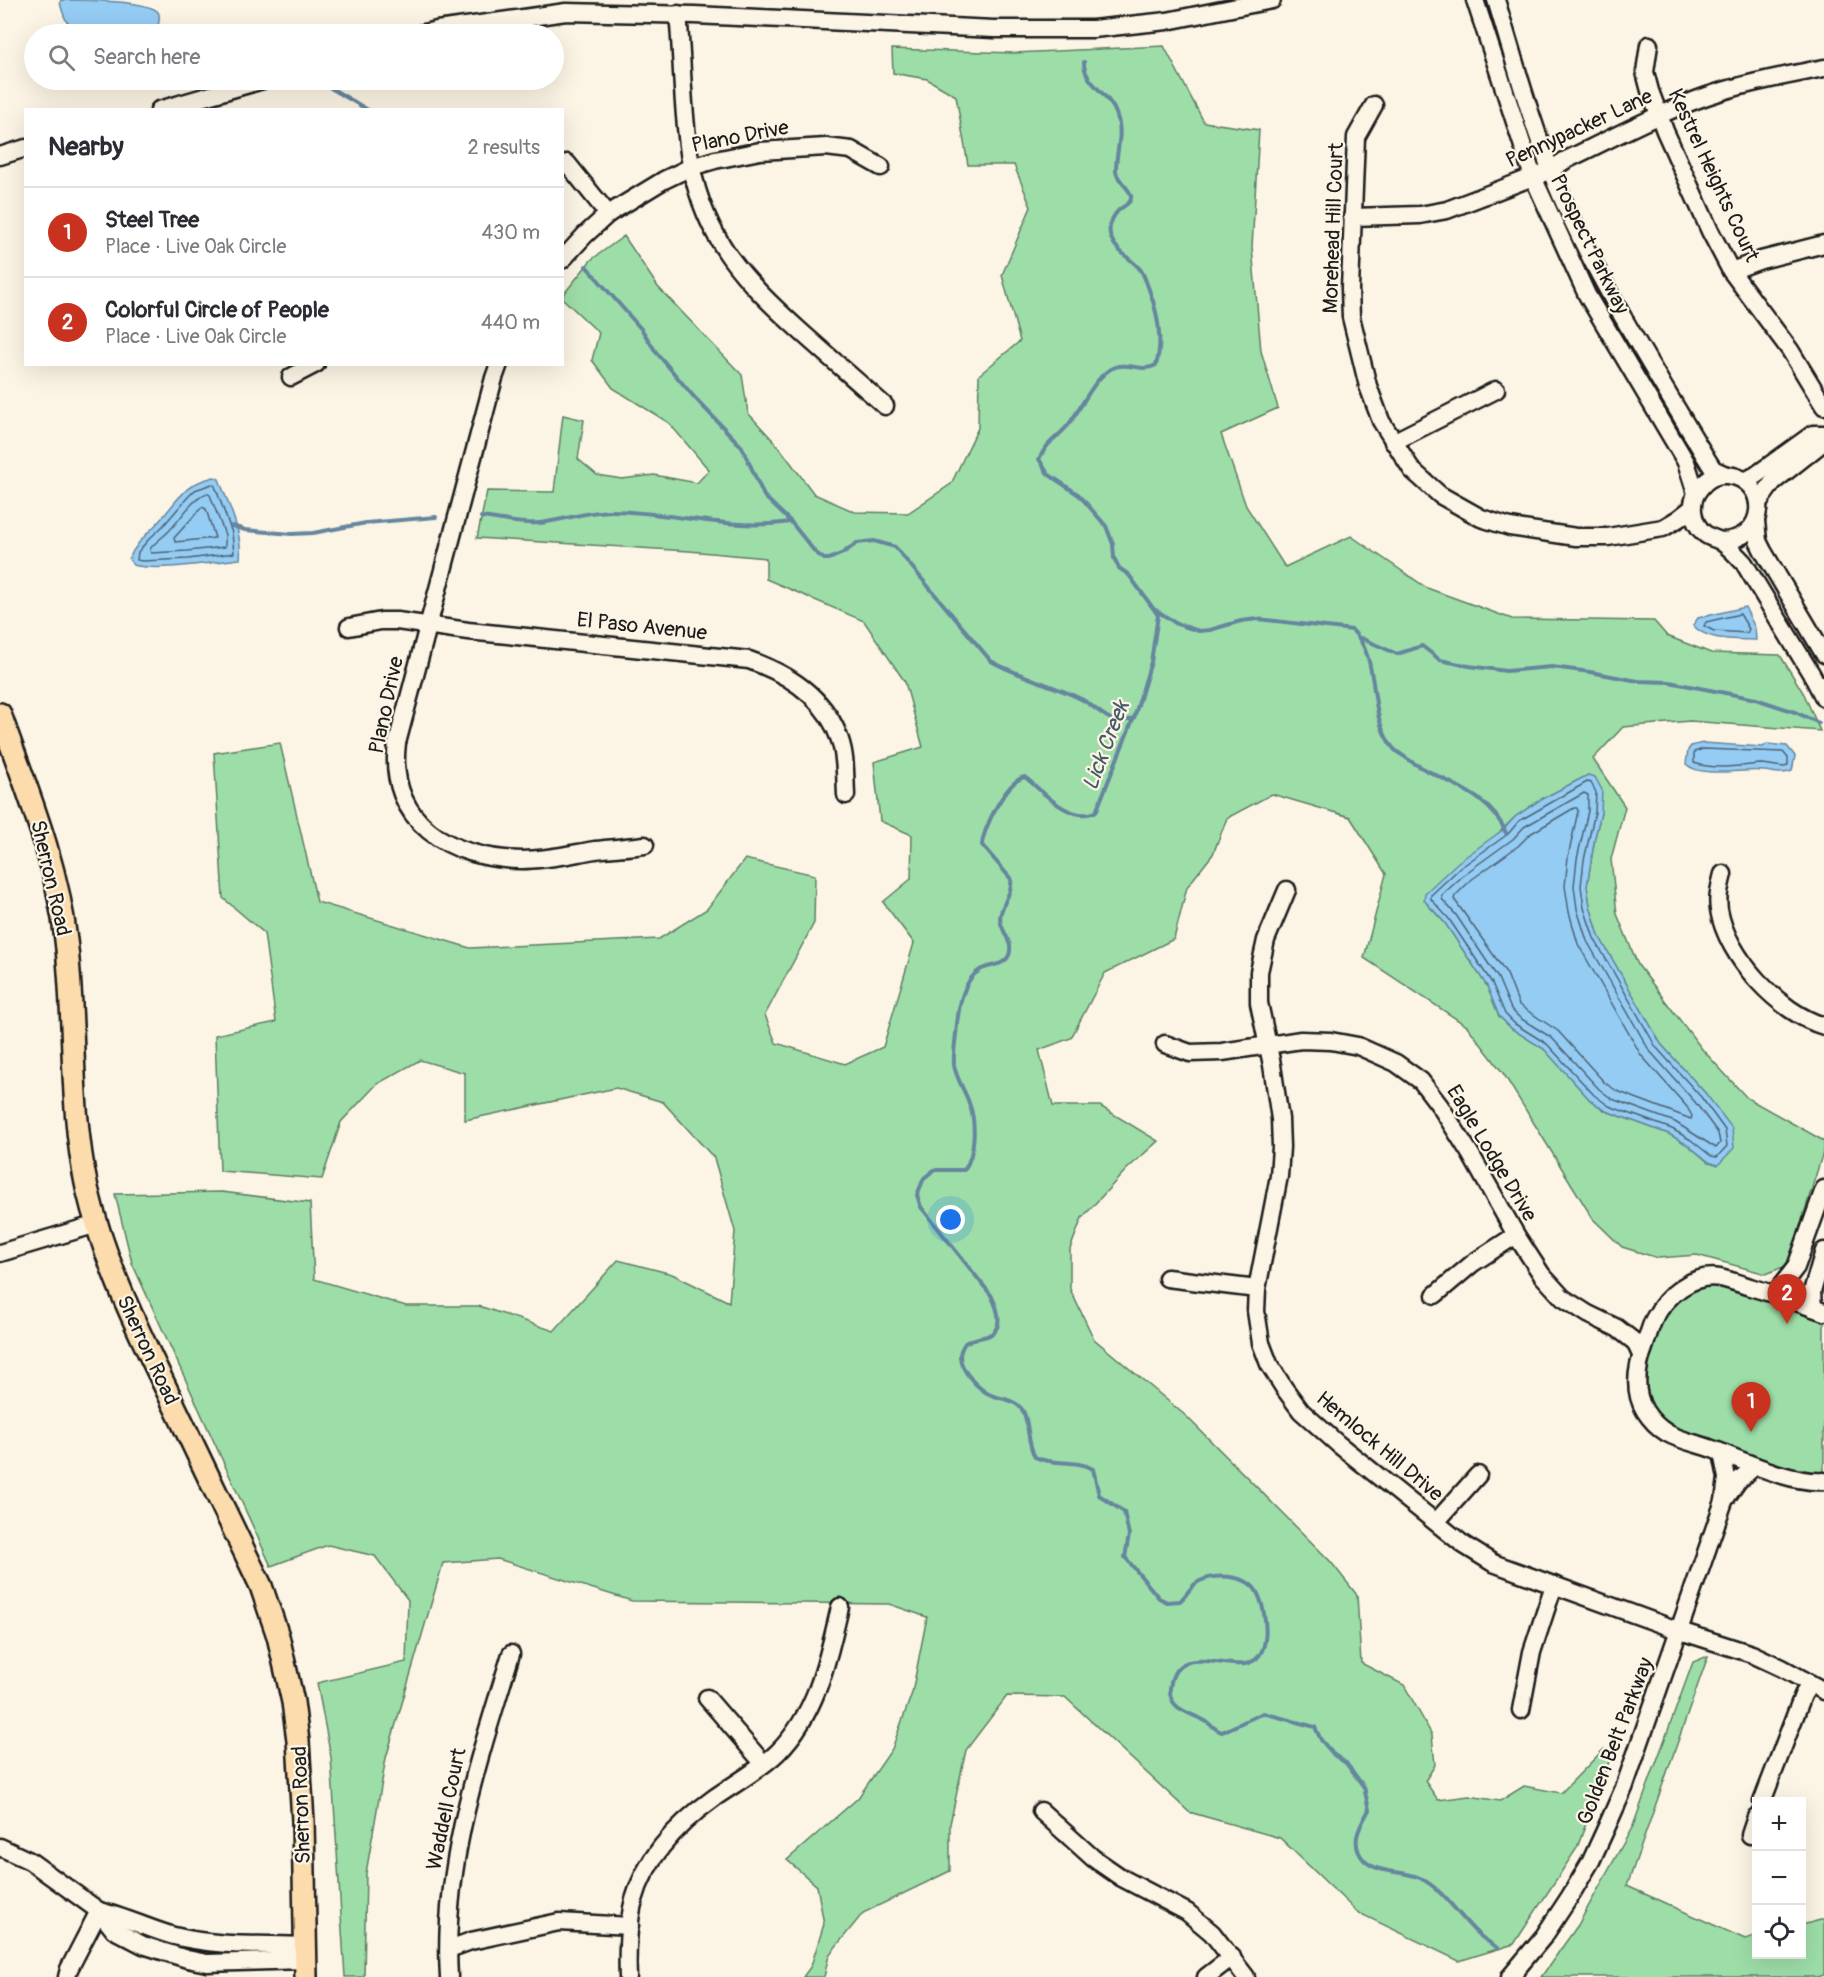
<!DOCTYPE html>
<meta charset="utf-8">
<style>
:root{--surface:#fff;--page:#f7f7f7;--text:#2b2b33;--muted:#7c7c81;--line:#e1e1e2;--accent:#c8321e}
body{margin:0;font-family:Pangolin,sans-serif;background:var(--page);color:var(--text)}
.controls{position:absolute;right:18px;bottom:18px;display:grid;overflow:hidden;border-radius:0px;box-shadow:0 6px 24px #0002}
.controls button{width:54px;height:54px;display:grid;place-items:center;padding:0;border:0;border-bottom:2px solid var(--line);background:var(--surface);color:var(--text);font:30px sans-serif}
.you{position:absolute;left:951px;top:1220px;width:21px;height:21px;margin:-15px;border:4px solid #fff;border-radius:50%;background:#1a73e8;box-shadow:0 0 0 9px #1a73e833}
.badge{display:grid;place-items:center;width:39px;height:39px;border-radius:50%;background:var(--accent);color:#fff;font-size:20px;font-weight:700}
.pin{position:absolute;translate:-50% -50px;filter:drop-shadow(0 2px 3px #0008)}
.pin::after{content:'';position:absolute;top:32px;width:21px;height:18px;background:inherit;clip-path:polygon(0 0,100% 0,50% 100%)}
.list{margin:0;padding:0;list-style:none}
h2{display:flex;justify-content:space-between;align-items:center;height:78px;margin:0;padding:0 24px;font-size:26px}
h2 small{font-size:20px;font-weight:400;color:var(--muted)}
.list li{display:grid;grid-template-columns:39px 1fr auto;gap:18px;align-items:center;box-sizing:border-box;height:90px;padding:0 24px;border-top:2px solid var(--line)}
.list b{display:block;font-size:22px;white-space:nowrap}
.list p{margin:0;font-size:20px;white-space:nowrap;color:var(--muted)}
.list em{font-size:20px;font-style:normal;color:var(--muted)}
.icon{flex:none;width:33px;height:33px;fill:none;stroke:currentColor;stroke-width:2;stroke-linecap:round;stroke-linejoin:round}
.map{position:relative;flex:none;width:1824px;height:1977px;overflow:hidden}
.search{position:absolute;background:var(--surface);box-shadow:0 6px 24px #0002;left:24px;top:24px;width:540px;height:66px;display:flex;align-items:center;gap:15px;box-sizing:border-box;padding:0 21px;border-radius:33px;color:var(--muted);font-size:22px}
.panel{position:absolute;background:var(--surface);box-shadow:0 6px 24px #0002;left:24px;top:108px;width:540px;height:258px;border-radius:0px}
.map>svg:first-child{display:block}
.green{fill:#9ddea8;stroke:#5c7d62;stroke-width:1.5;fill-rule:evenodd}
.water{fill:#95ccf4;stroke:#65869e;stroke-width:1.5}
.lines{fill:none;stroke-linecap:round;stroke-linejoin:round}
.shore{stroke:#4c6272;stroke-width:1.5}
.stream{stroke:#65869e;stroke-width:4}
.minor-casing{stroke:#1c1c1c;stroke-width:21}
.major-casing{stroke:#1c1c1c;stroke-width:26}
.minor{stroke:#fcf5e5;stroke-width:16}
.major{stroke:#fcdcac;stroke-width:21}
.labels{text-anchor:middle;stroke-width:4.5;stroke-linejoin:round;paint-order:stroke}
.street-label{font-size:21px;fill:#1c1c1c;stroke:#fcf5e5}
.water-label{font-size:22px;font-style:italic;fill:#465a68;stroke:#fcf5e5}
</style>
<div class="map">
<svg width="1824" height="1977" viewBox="0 0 1824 1977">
<rect width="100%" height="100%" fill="#fcf5e5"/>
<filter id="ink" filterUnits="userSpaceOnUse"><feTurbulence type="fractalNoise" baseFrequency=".0167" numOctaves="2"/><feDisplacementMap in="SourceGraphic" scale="12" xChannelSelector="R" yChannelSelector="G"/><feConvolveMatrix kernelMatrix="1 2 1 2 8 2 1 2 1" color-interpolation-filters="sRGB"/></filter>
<g filter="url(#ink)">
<g class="green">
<path d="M1164 46 1204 122 1259 130 1252 247 1261 351 1278 408 1221 434 1246 506 1285 567 1351 536 1427 588 1512 619 1654 621 1667 636 1711 653 1780 655 1804 694 1820 731 1690 721 1623 727 1593 759 1625 807 1611 859 1617 914 1638 965 1702 1049 1747 1098 1824 1141V1149L1788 1265 1766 1274 1697 1255 1658 1258 1622 1247 1593 1219 1503 1073 1467 1026 1364 958 1386 874 1350 817 1272 794 1227 818 1213 854 1187 887 1174 939 1105 973 1071 1038 1039 1050 1053 1106H1100L1158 1141 1126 1170 1082 1218 1070 1249V1289L1094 1339 1186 1416 1331 1562 1357 1595 1361 1663 1404 1685 1432 1735 1435 1765 1425 1781 1438 1800 1469 1796 1500 1801 1524 1786 1561 1793 1604 1749 1610 1759 1577 1848 1514 1944 1459 1961 1357 1912 1280 1838 1189 1812 1065 1697 1007 1696 966 1750 950 1824V1871L863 1913 829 1955 824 1977H803L811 1966 824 1924 817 1886 787 1860 858 1798 892 1749 912 1693 927 1617 889 1604 632 1601 498 1559 443 1563 386 1758 366 1873 364 1977H345L331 1757 317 1683 406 1662 408 1600 375 1556 328 1545 271 1566 132 1263 115 1194 222 1192 310 1203 314 1279 406 1306H479L554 1331 618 1260 672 1274 729 1302 735 1231 714 1158 663 1102 616 1088 465 1120V1073L420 1060 377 1084 341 1122 322 1179 220 1171 215 1035 276 1022 264 933 223 898 214 753 280 743 317 902 470 948 659 939 707 909 745 859 815 875 814 923 765 1015 776 1043 845 1064 883 1047 914 943 883 902 911 879 912 835 880 821 874 762 923 747 905 682 864 621 766 579V558L689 551 477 538 487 491 554 492 563 415 584 420 578 459 597 475 622 479 654 475 697 483 709 470 669 423 613 388 592 360 599 333 563 299V295L591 260 624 236 658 287 742 375 748 413 779 447 814 494 855 512 908 513 951 484 978 428 979 375 1020 341 1002 275 1031 207 1014 165H968L956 96 927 79 893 73 892 49 1014 53ZM1588 775 1601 813 1595 837 1587 886 1590 906 1599 936 1661 1044 1706 1094 1711 1103 1708 1162 1688 1145 1669 1134 1606 1111 1590 1100 1544 1049 1512 1029 1499 1016 1487 986 1445 923 1427 904 1515 817 1540 800Z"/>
<path d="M1714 1282 1824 1318V1473H1805L1699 1436 1667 1424 1652 1407 1644 1387 1643 1371 1662 1314 1685 1290Z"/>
<path d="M1708 1656 1627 1886 1745 1939 1756 1936V1954H1802V1925L1824 1919V1975L1818 1977H1541L1578 1925 1633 1826 1693 1662Z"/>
</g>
<g class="water">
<path d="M61 0C80 0 147 0 158 12 162 17 157 28 156 34H78C67 25 63 16 60 2Z"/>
<path d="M214 477 219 479C228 504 243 532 240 559 213 562 157 572 133 565L129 559C136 542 149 533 161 519 171 508 180 493 193 485 200 481 206 479 214 477Z"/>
<path d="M1745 607 1755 628 1756 640C1736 639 1707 642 1693 625L1698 618Z"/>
<path d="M1703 743 1763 747 1767 744 1787 746 1795 756 1792 771C1782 775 1774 772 1764 771 1746 768 1701 779 1686 764L1688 750 1691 746Z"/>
<path d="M1588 775 1595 777 1602 790 1601 813 1595 837 1587 886 1590 906 1599 936 1661 1044 1706 1094 1732 1128 1734 1148 1718 1165 1709 1162 1688 1145 1669 1134 1606 1111 1590 1100 1544 1049 1512 1029 1499 1016 1487 986 1445 923 1424 900 1425 893 1457 863 1504 829 1515 817 1540 800Z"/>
</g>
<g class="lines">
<g class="shore">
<path d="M212 484 215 486 232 533 234 553 188 559 142 561 137 560 138 552 149 539 163 526 188 497 195 490Z"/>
<path d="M207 493 210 495 225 535V547L187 551 151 553 150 549C155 542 162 538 168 532 181 519 190 501 207 493Z"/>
<path d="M202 507 206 509 215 538 175 542 174 538Z"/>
<path d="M1740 614 1749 629 1747 633 1714 631 1704 626 1706 622Z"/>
<path d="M1703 749 1783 752 1788 758V765L1785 767C1777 767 1767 764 1761 764 1740 766 1714 770 1694 763V752Z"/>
<path d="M1587 782 1591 783 1596 792 1595 812 1584 860 1581 886 1584 908 1594 938 1656 1047 1701 1097 1725 1130 1727 1146 1717 1157 1711 1156 1691 1140 1672 1129 1609 1106 1594 1095 1547 1044 1515 1024 1505 1014 1492 983 1449 919 1431 899V895L1460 868 1508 834 1519 821Z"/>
<path d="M1584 793 1588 795V811L1577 859 1574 886 1577 909 1587 941 1649 1050 1695 1102 1718 1133 1720 1143 1716 1148 1675 1122 1612 1099 1599 1089 1552 1038 1520 1018 1511 1009 1498 978 1456 915 1442 899V895L1466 873 1513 839 1524 827Z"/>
<path d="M1574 808H1577L1578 811 1568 857 1565 886 1569 912 1578 944 1641 1055 1687 1107 1692 1116 1691 1119 1617 1091 1605 1083 1558 1031 1519 1005 1507 974 1454 899 1455 896 1471 880 1518 846 1530 834Z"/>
</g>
<g class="stream">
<path d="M329 87 368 110"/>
<path d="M586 266 642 330 656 352 694 397 742 447 764 496 791 522 815 552 824 559H829L843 553 857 543 874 541 895 547 991 661C1019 677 1052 684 1081 699 1093 705 1104 718 1116 721 1123 723 1128 720 1134 718L1151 662 1158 615 1129 575 1119 568 1114 558 1113 544 1106 526 1079 495 1048 474 1039 459C1048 440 1057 439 1069 424 1081 409 1096 373 1115 367 1130 362 1143 373 1156 365 1164 338 1157 309 1147 284 1145 279 1143 272 1139 268 1130 258 1116 251 1111 238 1107 228 1112 216 1120 209 1123 207 1128 204 1130 201 1136 191 1115 181 1116 170 1116 148 1125 133 1115 111 1108 93 1083 82 1084 62"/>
<path d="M481 517C500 519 521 525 540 523 564 520 588 511 612 511 672 512 731 531 790 522"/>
<path d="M232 526 245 530 292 534 313 533 366 523 436 517"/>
<path d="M1156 610 1177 624 1199 631 1210 630 1241 621 1258 619 1352 630C1383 660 1365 715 1394 749 1398 753 1404 756 1409 760 1441 782 1490 792 1506 833"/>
<path d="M1361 638 1397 654 1422 646 1440 660 1469 666 1506 671 1552 667 1590 672 1638 681 1669 682 1756 699 1795 712 1819 723"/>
<path d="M1133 719 1096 812C1070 823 1043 792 1025 777 1007 780 983 828 982 845L1011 879C1013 893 1001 904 1000 918 1000 931 1016 944 1008 957 1003 966 988 965 980 970 963 980 959 1006 957 1024 956 1037 953 1052 954 1065 956 1078 965 1091 969 1103 976 1121 976 1154 964 1170H934L924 1178 917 1195 921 1207 991 1295C997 1307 1006 1329 987 1336 980 1338 972 1339 965 1343 963 1346 960 1352 960 1356 960 1370 979 1390 991 1395 1001 1399 1013 1399 1021 1408 1030 1419 1026 1442 1035 1457 1053 1466 1076 1459 1093 1469L1099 1495 1124 1512 1129 1535 1125 1557 1159 1598 1167 1602 1180 1601C1186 1596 1189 1589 1195 1584 1211 1572 1247 1574 1257 1592 1267 1611 1274 1659 1245 1664 1220 1668 1175 1643 1170 1688 1168 1711 1193 1713 1207 1722 1212 1726 1216 1730 1222 1732L1263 1713 1315 1727 1321 1740 1334 1755 1346 1763 1364 1787 1369 1810C1360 1826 1349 1843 1364 1860 1377 1874 1403 1870 1420 1878 1443 1889 1460 1918 1479 1935 1485 1940 1492 1944 1498 1948"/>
</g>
<defs>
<g id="minor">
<path d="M1475 0 1533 177 1587 295 1686 462 1696 493"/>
<path d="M1496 0C1515 62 1532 126 1557 186 1596 279 1652 366 1703 453L1713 469 1726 475"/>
<path d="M678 14C683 63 682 117 691 165 706 241 744 280 799 330 828 356 857 381 885 406"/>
<path d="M420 34 437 30 566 12 694 15 994 29H1093L1167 21 1272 0"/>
<path d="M1649 45 1645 72 1650 91 1665 131 1710 231 1731 271 1790 350 1824 406"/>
<path d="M1374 105 1356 137 1350 289 1351 317 1368 386 1381 421 1412 470 1440 495 1481 518 1510 527 1576 537H1608L1663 528 1678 519 1692 508"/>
<path d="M159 110 263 80"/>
<path d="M0 156 26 148"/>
<path d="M567 163 608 214"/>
<path d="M1352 217 1420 215 1447 210 1551 170 1564 161C1611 139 1658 113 1707 96 1745 83 1785 76 1824 68"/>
<path d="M562 260 585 235 608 214 664 180 691 167 715 160 760 151 826 147 851 150 881 167"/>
<path d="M1731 271 1761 260 1824 244"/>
<path d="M499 364 494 378 397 743C387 822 450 859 522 860 547 860 571 854 595 850 612 848 629 847 645 845"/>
<path d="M291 377 316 364"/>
<path d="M1393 442 1496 390"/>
<path d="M1745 481 1756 475 1813 434H1824"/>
<path d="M1758 503 1773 482 1821 444 1824 439"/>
<path d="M1756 521 1758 541 1763 551 1824 654"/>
<path d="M1720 541C1769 541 1770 480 1728 475 1717 474 1707 479 1700 488 1689 501 1691 522 1704 533 1709 538 1715 538 1720 541 1729 546 1737 556 1744 563L1812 675 1824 698"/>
<path d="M349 627 381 621H397L468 631 749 660C789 674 826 698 840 740 846 757 845 777 846 795"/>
<path d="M1723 874C1720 886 1717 897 1719 910 1727 957 1779 1013 1824 1026"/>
<path d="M1287 890 1266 940 1259 972V1003L1272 1065 1280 1119 1281 1147 1279 1176 1257 1289 1256 1311 1261 1343 1269 1364 1284 1388 1301 1411 1338 1444 1464 1545 1493 1563 1680 1631 1752 1654 1782 1668 1824 1691"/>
<path d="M1165 1044 1190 1053 1222 1052 1301 1040 1331 1041 1358 1046 1396 1063 1421 1081 1440 1106 1471 1155 1516 1235 1542 1275 1563 1298 1588 1314 1617 1328 1635 1342 1641 1355"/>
<path d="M0 1253 97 1224"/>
<path d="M1167 1278 1257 1289"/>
<path d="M1775 1294 1796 1267 1824 1189"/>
<path d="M1435 1295 1473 1263 1516 1235"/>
<path d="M1813 1308 1812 1292 1824 1251"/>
<path d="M1824 1312C1800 1303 1775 1294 1750 1287 1740 1284 1730 1280 1720 1278 1692 1273 1666 1296 1654 1319 1650 1327 1648 1336 1645 1345 1637 1366 1632 1390 1645 1411 1650 1419 1659 1428 1667 1433 1681 1441 1700 1444 1715 1450 1744 1461 1793 1484 1824 1481"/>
<path d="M1726 1498 1738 1481 1755 1466"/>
<path d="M1436 1522 1478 1475"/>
<path d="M707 1698 763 1763"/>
<path d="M1521 1710 1532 1652 1554 1585"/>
<path d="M1762 1802 1803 1695 1810 1684"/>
<path d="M1041 1811 1093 1858 1122 1878 1187 1912 1212 1933 1246 1977"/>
<path d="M1750 1835 1756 1817"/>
<path d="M0 1847 30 1861 99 1911 114 1930 143 1945 187 1959 207 1963 305 1960"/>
<path d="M99 1911C125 1917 149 1929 174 1936 218 1947 261 1944 305 1946"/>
<path d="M449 1949 471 1941 559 1922 630 1926"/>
<path d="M67 1977 69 1969 99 1911"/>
<path d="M449 1977C442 1865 479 1759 511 1654"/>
<path d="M628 1977C627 1955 628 1921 634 1900 646 1856 679 1823 714 1798 734 1784 761 1769 778 1752 817 1713 828 1659 840 1607"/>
<path d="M1206 1977 1232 1957"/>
<path d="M1510 1977 1544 1936 1569 1898 1591 1861 1608 1824 1624 1788 1724 1501 1727 1478 1722 1453"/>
</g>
<path id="major" d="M0 714C26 788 57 861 66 940 76 1022 69 1107 87 1188 103 1256 131 1316 161 1378 194 1447 228 1517 261 1586L278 1636 293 1702 298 1741 303 1821 306 1977"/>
</defs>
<use href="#minor" class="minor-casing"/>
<use href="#major" class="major-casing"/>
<use href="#minor" class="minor"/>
<use href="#major" class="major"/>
</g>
</g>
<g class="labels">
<g class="street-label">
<text transform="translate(1579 128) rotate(-25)" y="7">Pennypacker Lane</text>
<text transform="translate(740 136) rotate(-11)" y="7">Plano Drive</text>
<text transform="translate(1714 175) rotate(65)" y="7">Kestrel Heights Court</text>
<text transform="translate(1333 228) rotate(-88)" y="7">Morehead Hill Court</text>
<text transform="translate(1590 244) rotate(64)" y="7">Prospect Parkway</text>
<text transform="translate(642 626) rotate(6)" y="7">El Paso Avenue</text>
<text transform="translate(386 705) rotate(-78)" y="7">Plano Drive</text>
<text transform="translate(51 878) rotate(77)" y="7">Sherron Road</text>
<text transform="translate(1492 1153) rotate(59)" y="7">Eagle Lodge Drive</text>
<text transform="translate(148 1350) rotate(65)" y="7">Sherron Road</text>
<text transform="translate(1380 1446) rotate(40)" y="7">Hemlock Hill Drive</text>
<text transform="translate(1615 1741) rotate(-69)" y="7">Golden Belt Parkway</text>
<text transform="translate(301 1805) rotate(-92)" y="7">Sherron Road</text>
<text transform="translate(446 1809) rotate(-78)" y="7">Waddell Court</text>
</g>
<g class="water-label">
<text transform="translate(1105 745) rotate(-69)" y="8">Lick Creek</text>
</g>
</g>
</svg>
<div class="controls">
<button>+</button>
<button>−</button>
<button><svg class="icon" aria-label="locate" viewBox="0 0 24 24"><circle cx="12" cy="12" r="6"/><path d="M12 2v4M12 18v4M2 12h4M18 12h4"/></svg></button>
</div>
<div class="you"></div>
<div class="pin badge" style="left:1751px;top:1432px">1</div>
<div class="pin badge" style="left:1787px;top:1324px">2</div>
<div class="search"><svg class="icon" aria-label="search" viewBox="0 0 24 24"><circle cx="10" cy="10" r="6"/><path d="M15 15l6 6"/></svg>Search here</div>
<section class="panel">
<h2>Nearby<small>2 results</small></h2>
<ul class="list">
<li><span class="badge">1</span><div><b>Steel Tree</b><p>Place · Live Oak Circle</p></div><em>430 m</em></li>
<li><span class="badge">2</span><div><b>Colorful Circle of People</b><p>Place · Live Oak Circle</p></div><em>440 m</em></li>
</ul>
</section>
</div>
